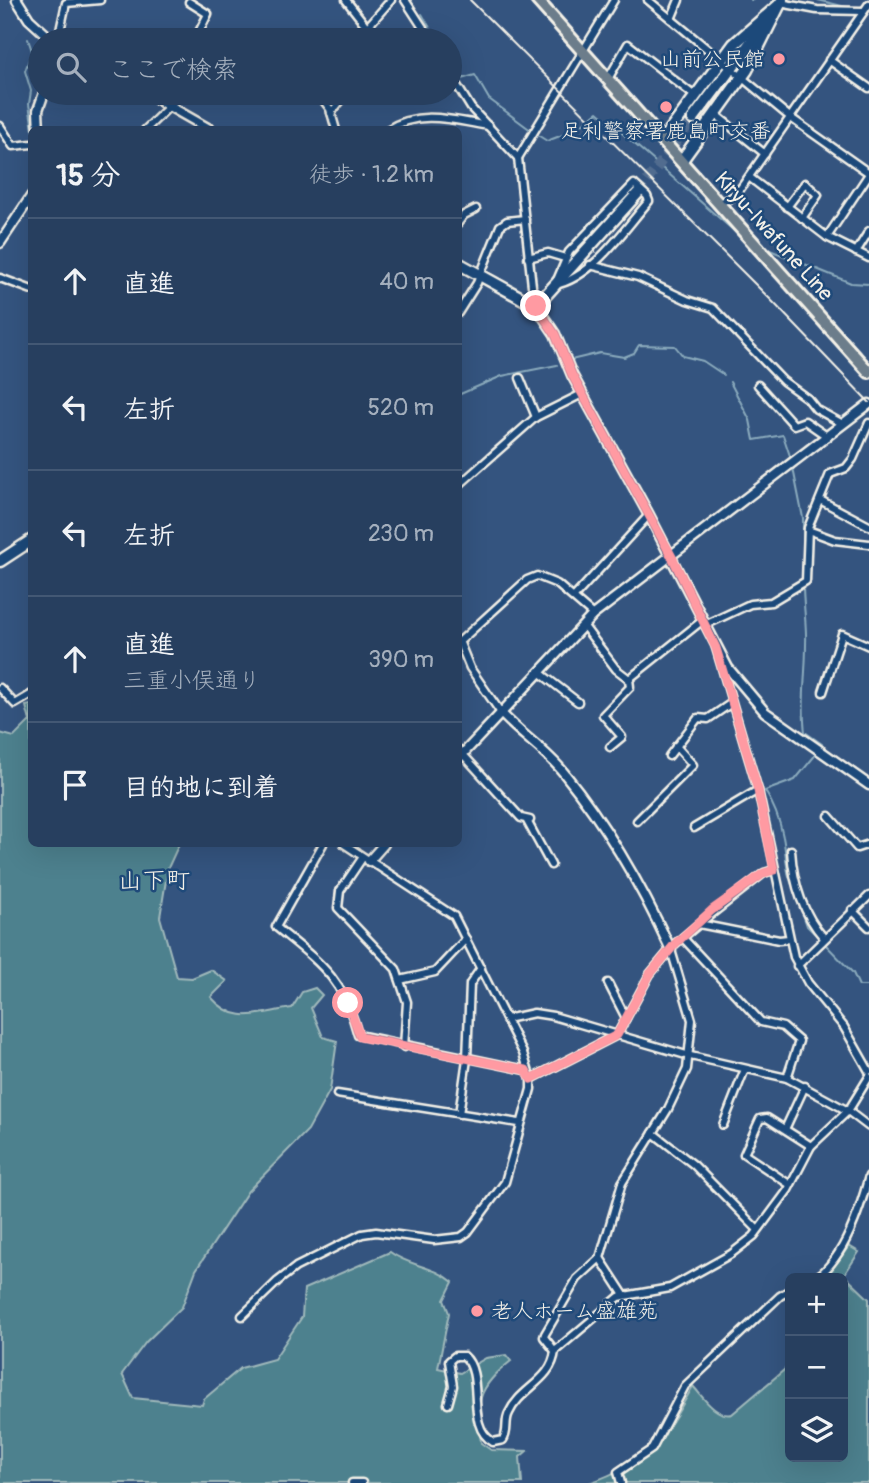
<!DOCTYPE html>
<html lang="ja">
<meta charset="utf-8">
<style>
:root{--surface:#273f5f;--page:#334a68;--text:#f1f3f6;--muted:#a4afbd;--line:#435874}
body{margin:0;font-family:Pangolin,"Klee One",sans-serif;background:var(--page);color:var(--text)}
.controls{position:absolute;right:21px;bottom:21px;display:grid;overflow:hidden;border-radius:10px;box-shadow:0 7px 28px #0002}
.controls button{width:63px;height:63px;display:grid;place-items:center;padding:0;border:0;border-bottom:2px solid var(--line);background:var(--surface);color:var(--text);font:35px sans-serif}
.stop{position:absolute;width:21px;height:21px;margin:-16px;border:5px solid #ff9aa2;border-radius:50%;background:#fff}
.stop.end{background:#ff9aa2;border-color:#fff;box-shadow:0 2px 7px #0008}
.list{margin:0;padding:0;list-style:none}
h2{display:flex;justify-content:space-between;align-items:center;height:91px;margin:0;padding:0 28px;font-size:30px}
h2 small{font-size:23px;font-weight:400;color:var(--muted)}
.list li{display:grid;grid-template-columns:46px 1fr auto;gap:21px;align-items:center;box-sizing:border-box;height:126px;padding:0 28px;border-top:2px solid var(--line)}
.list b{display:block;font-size:26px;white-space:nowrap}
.list p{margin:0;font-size:23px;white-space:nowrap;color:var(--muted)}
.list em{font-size:23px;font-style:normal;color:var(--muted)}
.icon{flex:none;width:38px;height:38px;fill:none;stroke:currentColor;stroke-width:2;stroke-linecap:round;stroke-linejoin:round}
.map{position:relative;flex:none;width:869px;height:1483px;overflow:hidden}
.search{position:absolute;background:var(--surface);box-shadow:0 7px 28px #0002;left:28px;top:28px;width:434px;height:77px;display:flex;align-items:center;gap:18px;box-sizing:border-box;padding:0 24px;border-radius:38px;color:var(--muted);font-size:26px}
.panel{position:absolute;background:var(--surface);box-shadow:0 7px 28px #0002;left:28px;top:126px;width:434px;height:721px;border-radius:10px}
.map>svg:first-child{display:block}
.green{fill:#4d818e;stroke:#a0b9bb;stroke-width:2}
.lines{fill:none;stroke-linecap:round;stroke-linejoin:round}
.stream{stroke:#8babbd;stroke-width:2}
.secondary-tunnel{stroke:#516c8f;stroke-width:10;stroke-dasharray:10 5;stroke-linecap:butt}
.minor-casing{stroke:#f4f1e8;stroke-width:11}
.tertiary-casing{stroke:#f4f1e8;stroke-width:13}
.secondary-casing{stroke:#f4f1e8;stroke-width:15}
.primary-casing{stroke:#f4f1e8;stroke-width:16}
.minor{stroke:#1f4a7a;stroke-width:6}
.tertiary{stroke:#1f4a7a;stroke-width:8}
.secondary{stroke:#1f4a7a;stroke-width:10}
.primary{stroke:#6c7d8b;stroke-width:10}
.rail{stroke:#f4f1e8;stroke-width:2}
.route{stroke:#ff9aa2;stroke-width:9}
.poi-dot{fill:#ff9aa2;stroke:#1f4a7a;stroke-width:2.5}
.labels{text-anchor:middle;stroke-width:5;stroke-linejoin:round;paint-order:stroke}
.poi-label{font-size:21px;fill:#f4f1e8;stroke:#1f4a7a;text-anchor:end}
.street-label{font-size:21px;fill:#f4f1e8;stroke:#1f4a7a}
.quarter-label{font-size:24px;fill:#f4f1e8;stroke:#1f4a7a}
</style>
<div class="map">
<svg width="869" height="1483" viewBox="0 0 869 1483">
<rect width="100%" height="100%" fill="#34547f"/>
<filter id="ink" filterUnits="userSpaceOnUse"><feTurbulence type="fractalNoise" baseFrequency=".0143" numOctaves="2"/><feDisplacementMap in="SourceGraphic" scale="14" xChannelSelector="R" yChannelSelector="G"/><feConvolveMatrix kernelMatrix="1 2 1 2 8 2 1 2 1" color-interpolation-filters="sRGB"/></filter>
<g filter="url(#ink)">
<g class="green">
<path d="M31 705 32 844H179L168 868 160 917 177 977 192 978 211 970 227 981 211 997C236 1026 258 1013 292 1008L302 992 315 988 322 995 311 1008 323 1037 337 1041 330 1090 308 1130 248 1191 196 1270 182 1307 146 1342 122 1374 133 1398 202 1405 204 1399 241 1368 274 1359 302 1317 304 1289 390 1252C410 1267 433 1265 453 1282L444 1300 449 1313 438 1368 460 1373 486 1358 506 1355 511 1361C477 1388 476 1401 481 1443L491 1450 527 1451 520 1457 522 1483H0V733L14 737 30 721 26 706Z"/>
<path d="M849 1246 859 1252 844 1275 869 1299V1483H589C647 1463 664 1439 693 1386 703 1397 716 1418 732 1414L790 1365V1457H843V1278H826Z"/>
</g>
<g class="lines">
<g class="stream">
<path d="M751 0H753"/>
<path d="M818 0 850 8"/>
<path d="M422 14 437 40"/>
<path d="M28 39 32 51 25 71 31 91 29 104 33 130"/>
<path d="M450 64 458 80 475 75 489 99 532 131"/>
<path d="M536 134 547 141 573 131 598 112 742 238"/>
<path d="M765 248 851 283 869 284"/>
<path d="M571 360 600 353 624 357 634 353 639 345 675 346 683 356 703 361 724 375"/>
<path d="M730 382 750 420 754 440 783 435 791 459"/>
<path d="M458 395 502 376 557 365"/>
<path d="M793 468 803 518V572"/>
<path d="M803 585C803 605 807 625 806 645 806 675 801 702 805 732L822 744 820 748"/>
<path d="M795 891C785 874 787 856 783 837 780 821 774 805 765 791L795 780 817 753"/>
<path d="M798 900 807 926 820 939"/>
<path d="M824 943 853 973 859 986H869"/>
</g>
<path class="secondary-tunnel" d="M638 193 693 119"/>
<defs>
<g id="minor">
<path d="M346 0 367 27"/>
<path d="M405 0 431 40"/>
<path d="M648 0 791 118 869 173"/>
<path d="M189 2 208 14 195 40"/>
<path d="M780 3 817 10 863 11"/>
<path d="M671 19 679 0"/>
<path d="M58 40 66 3 100 0"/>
<path d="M356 40 391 0"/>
<path d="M829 60 869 88"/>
<path d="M450 74 471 108 518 158 532 286"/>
<path d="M608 79 628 44 696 97"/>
<path d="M318 93 330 109 336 130"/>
<path d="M331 113 347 93"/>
<path d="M715 114 765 154"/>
<path d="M0 126 13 146 32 144"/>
<path d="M145 130 183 93"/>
<path d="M387 130C419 109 453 120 489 126"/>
<path d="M518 158 614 0"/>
<path d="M749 177 827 237 869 258"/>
<path d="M634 184 647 196 649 201C624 229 594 277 555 285L569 252Z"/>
<path d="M720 203 736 195 869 4"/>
<path d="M787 207 805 183 818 195 802 218"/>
<path d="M458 223 464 215 476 209"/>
<path d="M827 237 869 174"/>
<path d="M856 252 869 231"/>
<path d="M528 258 548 253 565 258"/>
<path d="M590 265 638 277 687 300 713 308 783 381 808 399 816 409 843 424"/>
<path d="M0 278 32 290"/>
<path d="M458 313 477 283 500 226 507 221 525 219"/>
<path d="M520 378 536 417"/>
<path d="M758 385 794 425 805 421 828 437"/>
<path d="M458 486 536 417 582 394"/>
<path d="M820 500 869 526"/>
<path d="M808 530 835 540 869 544"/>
<path d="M574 597 649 515"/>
<path d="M583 625 616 669 629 679 703 620"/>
<path d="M705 625 750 604 771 602 806 581 808 528 830 474 846 468 853 459 869 423"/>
<path d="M459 641 470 668 501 713"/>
<path d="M459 642 527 580 537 576 557 584 593 615"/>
<path d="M716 648 758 790 794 957 808 983 844 1027 869 1071"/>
<path d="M539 672 578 702"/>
<path d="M0 688 15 704 32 694"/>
<path d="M823 692 842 634 869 646"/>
<path d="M610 747 622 737 603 715 630 687 629 679"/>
<path d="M458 749 521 818 530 820"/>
<path d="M669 756 698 718 708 719 730 704"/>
<path d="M829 816 857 848 869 844"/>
<path d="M527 821 551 865"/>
<path d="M637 821 693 765 676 746"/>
<path d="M694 828 758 790"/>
<path d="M323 844 276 927C320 963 343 977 358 1035L526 1070"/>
<path d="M791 850C793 883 802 913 824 938"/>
<path d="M363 857 340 891 338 908 396 969 407 1002 404 1047"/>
<path d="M852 910 869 927"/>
<path d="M699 924 764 873 774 870"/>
<path d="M683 938 761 1022 783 1027 799 1041 787 1078"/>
<path d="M797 966 869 896"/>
<path d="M400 980 435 972 466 939"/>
<path d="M608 983 626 1018"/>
<path d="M506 1019 534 1013 553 1016 686 1055 787 1078 848 1111 869 1127"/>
<path d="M531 1079 617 1035 650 974 675 944 699 924 779 940 789 939"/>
<path d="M337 1094 519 1123"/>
<path d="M459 1114 467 1059 470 984 481 968"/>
<path d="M723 1125 745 1069"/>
<path d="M786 1127 805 1086"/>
<path d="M653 1133 694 1165 757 1229"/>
<path d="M789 1184 744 1154 760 1119 767 1118 811 1146"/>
<path d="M600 1258 624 1295"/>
<path d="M816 1278C845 1257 860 1209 869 1176"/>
<path d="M242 1316 278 1281 296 1267 362 1234 376 1232 434 1240 461 1237 468 1232 505 1182 531 1089V1079L523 1053 454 916 344 844"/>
<path d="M555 1351 544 1337 545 1334 577 1279 600 1258 622 1183 668 1109 687 1069 692 1020 671 950"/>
<path d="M448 1404 453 1386 449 1361 455 1356H464C486 1375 464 1426 493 1442L503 1440C509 1431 504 1422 509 1413 520 1388 552 1381 555 1351L619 1297 670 1288 731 1254 754 1236 788 1190 811 1146 848 1111 869 1077"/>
<path d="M352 1483H362"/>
<path d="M621 1483 618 1472 652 1449 685 1386 780 1296 790 1290"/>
</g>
<g id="tertiary">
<path d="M17 0 29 19 52 40"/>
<path d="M146 93 211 130"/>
<path d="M39 130 38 110 44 93"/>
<path d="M0 243 32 195"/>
<path d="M536 306 555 334 572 375 649 515 728 668 765 712 869 785"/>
<path d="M501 713C521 735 546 750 564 773 608 827 642 887 671 950"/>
<path d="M458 759 593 615 869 404"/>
<path d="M369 861 384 844"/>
</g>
<g id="secondary">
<path d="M693 119 769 18"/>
<path d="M663 140 734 44 780 4"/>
<path d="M682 160 747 70 782 0"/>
<path d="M458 263 536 306 638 193"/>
<path d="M0 561 32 540"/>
</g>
<path id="primary" d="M537 0 869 372"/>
</defs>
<use href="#minor" class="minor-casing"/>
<use href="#tertiary" class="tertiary-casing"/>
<use href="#secondary" class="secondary-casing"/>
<use href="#primary" class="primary-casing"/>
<use href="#minor" class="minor"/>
<use href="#tertiary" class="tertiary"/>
<use href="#secondary" class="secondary"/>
<use href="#primary" class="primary"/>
<path class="rail" d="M470 0 771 300 869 402"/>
</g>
</g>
<g class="lines" filter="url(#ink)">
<path class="route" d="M348 1003 360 1037 526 1070 531 1079 617 1035 650 974 675 944 712 910 764 873 774 870 758 790 716 648 672 557 572 375 555 334 536 306"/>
</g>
<g class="poi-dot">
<circle cx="779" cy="59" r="7"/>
<circle cx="666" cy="107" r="7"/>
<circle cx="477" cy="1311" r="7"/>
</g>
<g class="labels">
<g class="poi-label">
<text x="765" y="66">山前公民館</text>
<text x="666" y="138" text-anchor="middle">足利警察署鹿島町交番</text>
<text x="491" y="1318" text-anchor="start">老人ホーム盛雄苑</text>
</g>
<g class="street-label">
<text transform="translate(774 236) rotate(48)" y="7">Kiryu-Iwafune Line</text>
</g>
<g class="quarter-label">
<text x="154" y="888">山下町</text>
</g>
</g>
</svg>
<div class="controls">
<button>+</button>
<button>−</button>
<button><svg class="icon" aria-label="layers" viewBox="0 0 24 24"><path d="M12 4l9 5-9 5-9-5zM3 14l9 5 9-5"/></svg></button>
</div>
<div class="stop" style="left:348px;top:1003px"></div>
<div class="stop end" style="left:536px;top:306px"></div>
<div class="search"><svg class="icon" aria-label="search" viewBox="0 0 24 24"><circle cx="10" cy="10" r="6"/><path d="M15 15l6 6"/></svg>ここで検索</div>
<section class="panel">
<h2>15 分<small>徒歩 · 1.2 km</small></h2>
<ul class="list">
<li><svg class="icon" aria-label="ahead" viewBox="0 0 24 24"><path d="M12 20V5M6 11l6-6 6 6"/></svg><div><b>直進</b></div><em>40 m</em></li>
<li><svg class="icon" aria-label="left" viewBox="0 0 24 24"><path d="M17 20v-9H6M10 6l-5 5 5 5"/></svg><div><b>左折</b></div><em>520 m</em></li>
<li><svg class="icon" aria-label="left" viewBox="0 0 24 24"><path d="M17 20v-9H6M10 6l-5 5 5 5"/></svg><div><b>左折</b></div><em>230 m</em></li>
<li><svg class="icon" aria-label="ahead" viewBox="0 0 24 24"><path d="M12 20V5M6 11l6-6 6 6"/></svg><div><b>直進</b><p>三重小俣通り</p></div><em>390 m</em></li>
<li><svg class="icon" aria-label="arrive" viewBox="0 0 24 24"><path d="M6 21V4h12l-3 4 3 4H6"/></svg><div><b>目的地に到着</b></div></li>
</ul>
</section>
</div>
